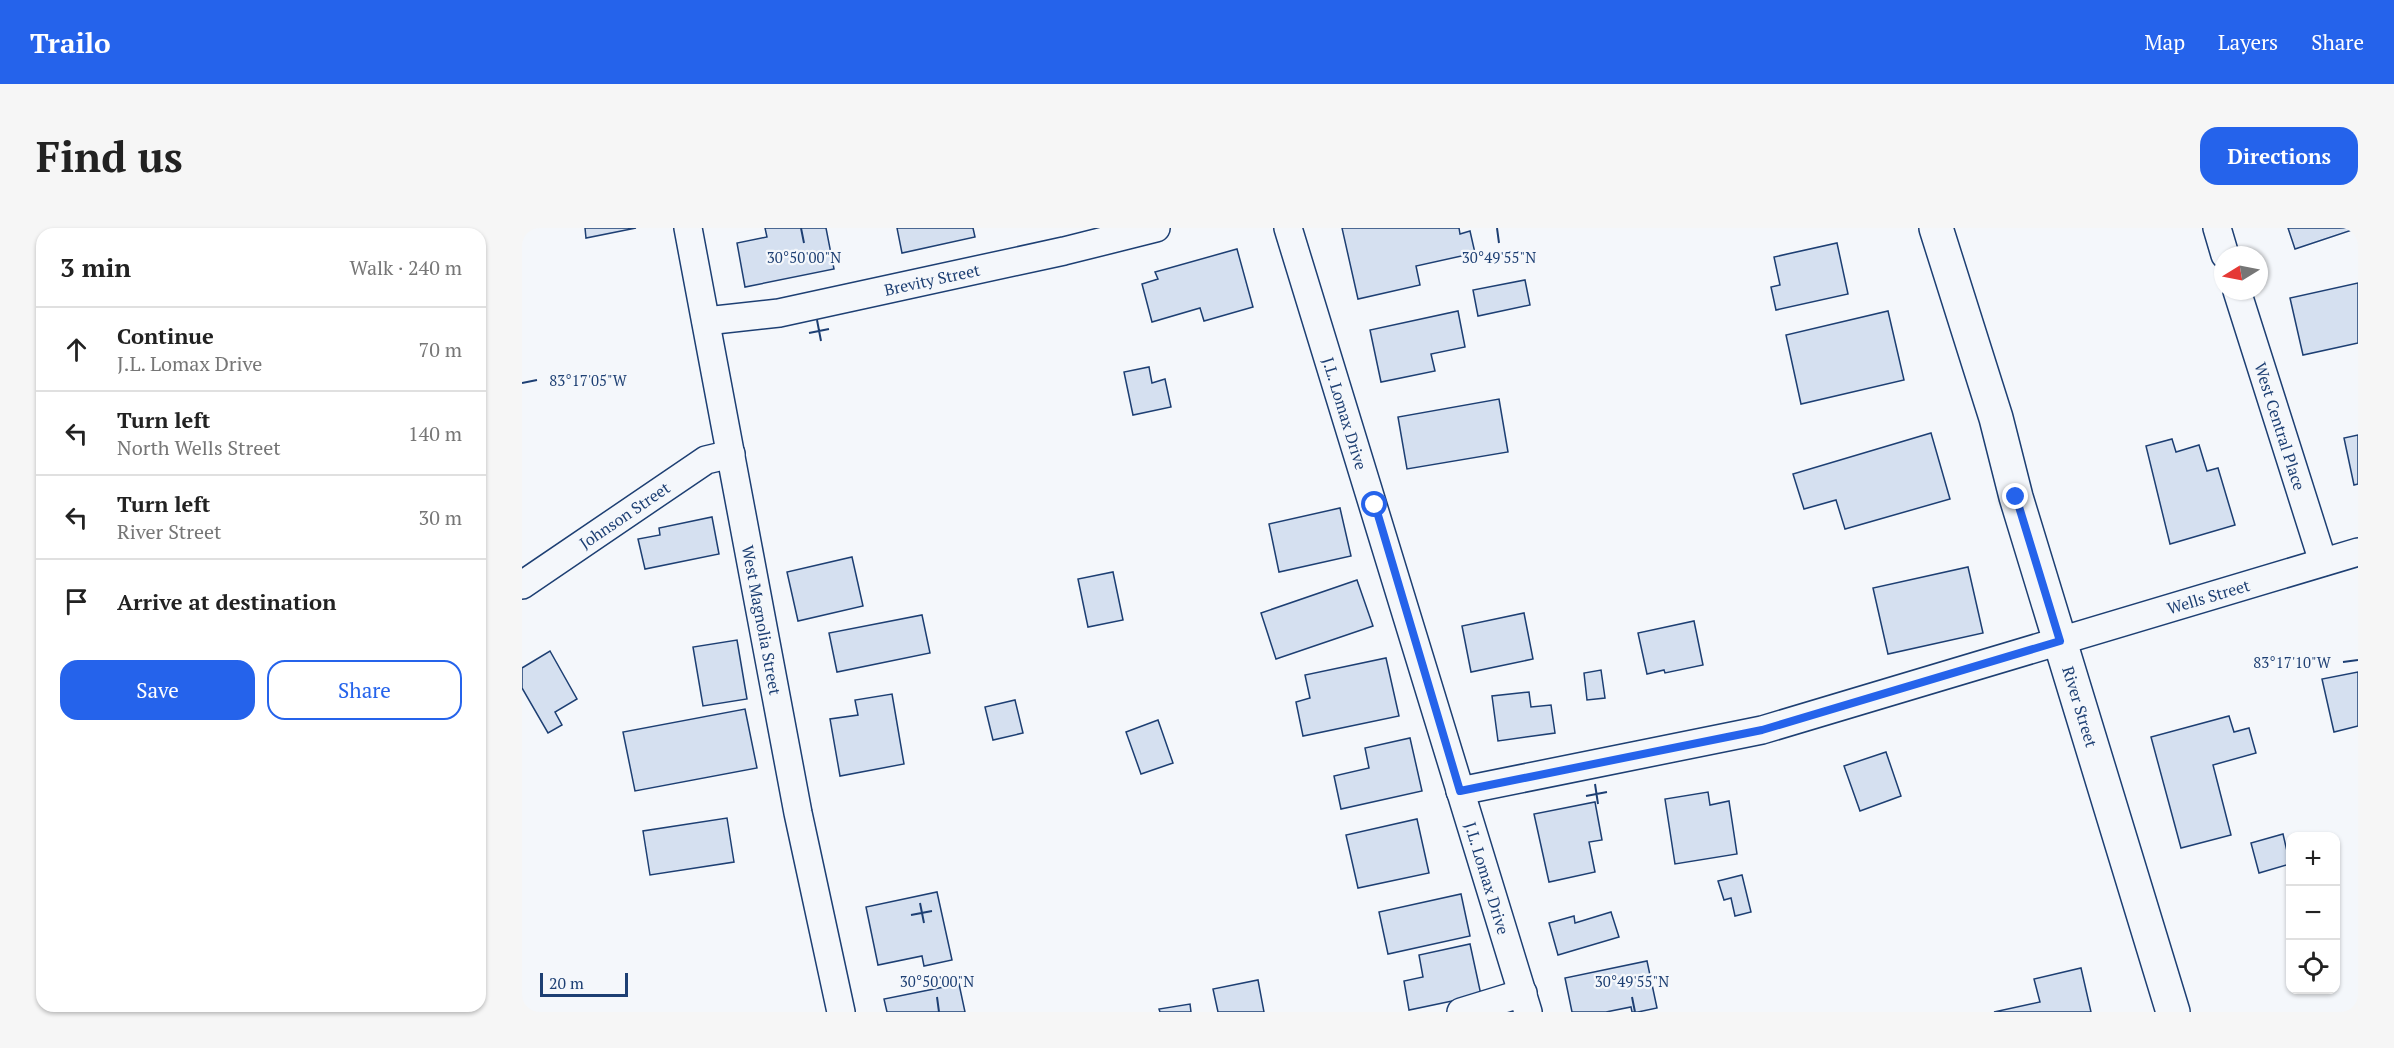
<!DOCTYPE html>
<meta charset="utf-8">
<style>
:root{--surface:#fff;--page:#f6f6f6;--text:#222;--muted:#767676;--line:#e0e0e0;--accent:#2563eb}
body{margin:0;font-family:"PT Serif",serif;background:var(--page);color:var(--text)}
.controls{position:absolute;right:18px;bottom:18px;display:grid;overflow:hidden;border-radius:12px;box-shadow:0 2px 4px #0004}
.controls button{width:54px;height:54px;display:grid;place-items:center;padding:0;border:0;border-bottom:2px solid var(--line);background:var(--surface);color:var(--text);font:30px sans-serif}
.compass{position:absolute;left:1692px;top:18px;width:54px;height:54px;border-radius:50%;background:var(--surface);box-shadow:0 2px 4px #0004;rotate:260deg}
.scale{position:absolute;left:18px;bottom:15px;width:88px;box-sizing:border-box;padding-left:6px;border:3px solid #1d3f73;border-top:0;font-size:16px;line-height:21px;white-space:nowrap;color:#1d3f73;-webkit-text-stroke:4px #f4f7fb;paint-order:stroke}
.stop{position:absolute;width:18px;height:18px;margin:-14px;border:4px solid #2563eb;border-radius:50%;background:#fff}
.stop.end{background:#2563eb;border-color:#fff;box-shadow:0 2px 6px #0008}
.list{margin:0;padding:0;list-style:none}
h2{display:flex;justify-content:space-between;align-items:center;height:78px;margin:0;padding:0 24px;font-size:26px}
h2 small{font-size:20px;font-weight:400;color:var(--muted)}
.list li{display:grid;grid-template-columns:39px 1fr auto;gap:18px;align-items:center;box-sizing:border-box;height:84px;padding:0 24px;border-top:2px solid var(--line)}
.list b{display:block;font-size:22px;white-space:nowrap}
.list p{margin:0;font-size:20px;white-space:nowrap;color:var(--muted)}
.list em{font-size:20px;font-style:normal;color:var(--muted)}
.actions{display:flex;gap:12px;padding:18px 24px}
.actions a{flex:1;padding:14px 0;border:2px solid var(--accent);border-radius:18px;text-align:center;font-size:21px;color:var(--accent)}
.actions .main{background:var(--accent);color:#fff}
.icon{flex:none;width:33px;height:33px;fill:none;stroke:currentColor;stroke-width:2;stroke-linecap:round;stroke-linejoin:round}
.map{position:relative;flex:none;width:1836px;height:784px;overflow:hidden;border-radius:18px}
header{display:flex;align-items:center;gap:36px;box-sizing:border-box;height:84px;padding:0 30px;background:var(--accent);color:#fff}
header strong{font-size:28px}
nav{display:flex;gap:33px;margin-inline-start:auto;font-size:21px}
.intro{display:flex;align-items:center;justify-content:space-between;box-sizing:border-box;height:144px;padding:0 36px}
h1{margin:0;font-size:42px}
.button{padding:15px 27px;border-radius:18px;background:var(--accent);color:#fff;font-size:21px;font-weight:700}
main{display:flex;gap:36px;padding:0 36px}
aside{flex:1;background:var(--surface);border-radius:18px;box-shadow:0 2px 4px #0004}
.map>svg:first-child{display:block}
.building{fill:#d5e0f0;stroke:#1d3f73;stroke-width:1.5}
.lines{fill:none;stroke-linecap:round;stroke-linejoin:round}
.street-casing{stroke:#1d3f73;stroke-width:30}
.secondary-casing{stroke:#1d3f73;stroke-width:36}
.street{stroke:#f4f7fb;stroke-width:27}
.secondary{stroke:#f4f7fb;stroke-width:33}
.route{stroke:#2563eb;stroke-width:8}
.ticks{fill:none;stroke:#1d3f73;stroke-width:2}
.labels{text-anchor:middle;stroke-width:4.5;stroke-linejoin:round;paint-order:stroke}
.street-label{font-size:16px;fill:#1d3f73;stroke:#f4f7fb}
.ticks-label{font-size:15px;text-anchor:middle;fill:#1d3f73;stroke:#f4f7fb;stroke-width:4.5;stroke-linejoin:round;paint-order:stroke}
</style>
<header>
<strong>Trailo</strong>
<nav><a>Map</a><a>Layers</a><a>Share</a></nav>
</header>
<div class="intro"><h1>Find us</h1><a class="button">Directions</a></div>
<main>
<aside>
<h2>3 min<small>Walk · 240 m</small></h2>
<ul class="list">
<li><svg class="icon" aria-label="ahead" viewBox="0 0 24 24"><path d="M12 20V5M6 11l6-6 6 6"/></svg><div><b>Continue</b><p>J.L. Lomax Drive</p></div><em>70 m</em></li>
<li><svg class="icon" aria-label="left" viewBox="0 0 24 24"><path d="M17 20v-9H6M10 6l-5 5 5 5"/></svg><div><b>Turn left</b><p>North Wells Street</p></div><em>140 m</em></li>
<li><svg class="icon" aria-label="left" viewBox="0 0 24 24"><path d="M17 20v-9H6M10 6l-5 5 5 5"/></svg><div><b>Turn left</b><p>River Street</p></div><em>30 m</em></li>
<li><svg class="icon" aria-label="arrive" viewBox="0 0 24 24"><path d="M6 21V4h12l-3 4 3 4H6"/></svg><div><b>Arrive at destination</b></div></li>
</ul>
<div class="actions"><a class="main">Save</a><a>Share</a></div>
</aside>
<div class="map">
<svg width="1836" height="784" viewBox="0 0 1836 784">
<rect width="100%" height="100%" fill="#f4f7fb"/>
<g class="building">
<path d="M63 0H114L64 10Z"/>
<path d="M243 0H304L312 41 223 59 215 15 245 9Z"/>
<path d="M375 0H451L453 9 380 25Z"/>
<path d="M820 0H937L938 6 948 3 953 25 894 38 898 57 836 71Z"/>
<path d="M1766 0H1836L1773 21Z"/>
<path d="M1315 15 1326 66 1254 82 1249 59 1258 57 1252 29Z"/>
<path d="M715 21 731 79 682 93 678 80 630 94 620 56 636 51 633 44Z"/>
<path d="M1003 52 1008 77 956 88 951 62Z"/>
<path d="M1836 55V115L1781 127 1768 70Z"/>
<path d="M936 83 943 119 909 126 913 143 859 154 848 102Z"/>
<path d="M1366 83 1382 152 1279 176 1264 107Z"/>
<path d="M627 139 630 155 643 151 649 179 611 187 602 144Z"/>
<path d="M977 171 986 224 885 241 876 189Z"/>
<path d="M1409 205 1428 271 1323 301 1314 272 1282 281 1271 246Z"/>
<path d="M1836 207V256L1832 257 1822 210Z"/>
<path d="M1650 211 1654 224 1677 217 1685 243 1696 240 1713 297 1648 316 1624 218Z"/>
<path d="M818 280 829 328 757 344 747 296Z"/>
<path d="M190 289 197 326 123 341 116 311 138 307 137 300Z"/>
<path d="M330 329 341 378 276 393 265 344Z"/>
<path d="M1446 339 1461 405 1366 426 1351 360Z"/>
<path d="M591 344 601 392 566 399 556 351Z"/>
<path d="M835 352 851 398 754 431 739 385Z"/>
<path d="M1002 385 1011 431 949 444 940 398Z"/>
<path d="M400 387 408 425 315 444 307 405Z"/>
<path d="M1172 393 1181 437 1143 445 1142 442 1125 446 1116 405Z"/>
<path d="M215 412 225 471 181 478 171 419Z"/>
<path d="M28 423 55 471 33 484 40 497 26 505 0 460V440Z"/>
<path d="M864 430 877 488 781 508 774 474 788 470 783 447Z"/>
<path d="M1079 442 1083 470 1065 472 1062 445Z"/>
<path d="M1836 444V498L1812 504 1800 451Z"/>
<path d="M1007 464 1009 479 1029 477 1033 505 976 513 970 468Z"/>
<path d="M370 466 382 536 318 548 308 491 336 487 333 472Z"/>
<path d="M493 472 501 505 471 512 463 479Z"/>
<path d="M223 481 235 540 113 563 101 504Z"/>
<path d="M1707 488 1712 504 1727 500 1734 525 1691 537 1709 607 1659 620 1629 509Z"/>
<path d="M636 492 651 535 619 546 604 504Z"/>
<path d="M888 510 900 563 819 581 812 548 847 540 843 520Z"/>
<path d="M1364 524 1379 568 1338 583 1322 538Z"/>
<path d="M1186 564 1188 577 1207 573 1215 626 1153 636 1143 571Z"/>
<path d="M1073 574 1080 612 1067 614 1073 644 1027 654 1012 586Z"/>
<path d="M205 590 212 634 128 647 121 603Z"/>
<path d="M895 591 907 645 836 660 824 607Z"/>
<path d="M1761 606 1768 636 1737 645 1729 615Z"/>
<path d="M1220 647 1229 684 1213 688 1209 670 1202 672 1196 653Z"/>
<path d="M415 664 430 732 402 738 400 728 356 737 344 679Z"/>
<path d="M939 666 948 708 866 726 857 684Z"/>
<path d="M1089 684 1097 709 1036 727 1027 695 1052 688 1053 695Z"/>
<path d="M948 716 959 767 887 782 882 753 901 749 897 727Z"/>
<path d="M1125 733 1135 780 1116 784H1110L1109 779 1084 784H1050L1043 750Z"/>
<path d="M1559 740 1569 784H1472L1518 774 1512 751Z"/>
<path d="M736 752 742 784H696L691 761Z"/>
<path d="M437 756 443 784H365L362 771Z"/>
<path d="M668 776 669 784H638L637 781Z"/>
</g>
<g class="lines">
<defs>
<g id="street">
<path id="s1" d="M166 0 276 585 319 784"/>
<path id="s2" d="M766 0 1006 784"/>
<path d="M1695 0 1703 27"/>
<path id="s3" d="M1715 63 1801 334"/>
<path id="s4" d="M184 93 257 85 542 23 634 0"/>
<path id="s5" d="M0 357 184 232 209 226"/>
<path id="s6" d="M938 563 1240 502 1836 324"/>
<path d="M939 784 1001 765"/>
</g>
<g id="secondary">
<path id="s7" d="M1414 0 1474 190 1494 269 1651 784"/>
</g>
</defs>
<use href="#street" class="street-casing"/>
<use href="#secondary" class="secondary-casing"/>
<use href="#street" class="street"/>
<use href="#secondary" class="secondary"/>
</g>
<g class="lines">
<path class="route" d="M853 277 938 563 1240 502 1538 413 1494 269"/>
</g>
<path class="ticks" d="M279 0 282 15M975 0 977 15M295 92 299 113M287 105 307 101M0 155 15 152M1821 434 1836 432M1073 556 1076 576M1064 568 1085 564M398 675 402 695M389 687 410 683M415 769 417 784M1110 769 1113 784"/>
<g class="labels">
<g class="street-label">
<text dy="6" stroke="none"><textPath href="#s4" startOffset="230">Brevity Street</textPath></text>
<text dy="6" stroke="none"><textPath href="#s2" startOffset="194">J.L. Lomax Drive</textPath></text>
<text dy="6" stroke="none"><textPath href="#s3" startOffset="142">West Central Place</textPath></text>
<text dy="6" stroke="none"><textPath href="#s5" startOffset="124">Johnson Street</textPath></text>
<text dy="6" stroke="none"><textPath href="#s6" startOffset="774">Wells Street</textPath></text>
<text dy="6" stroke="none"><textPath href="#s1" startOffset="399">West Magnolia Street</textPath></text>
<text dy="6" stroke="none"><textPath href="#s7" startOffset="500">River Street</textPath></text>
<text dy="6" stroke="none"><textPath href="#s2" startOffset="680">J.L. Lomax Drive</textPath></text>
</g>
</g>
<g class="ticks-label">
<text x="977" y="35">30°49'55"N</text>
<text x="282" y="35">30°50'00"N</text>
<text x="66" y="158">83°17'05"W</text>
<text x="1770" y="440">83°17'10"W</text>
<text x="415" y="759">30°50'00"N</text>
<text x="1110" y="759">30°49'55"N</text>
</g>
</svg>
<div class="controls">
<button>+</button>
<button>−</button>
<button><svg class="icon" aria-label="locate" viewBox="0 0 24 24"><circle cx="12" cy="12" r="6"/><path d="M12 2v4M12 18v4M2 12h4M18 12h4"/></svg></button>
</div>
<svg class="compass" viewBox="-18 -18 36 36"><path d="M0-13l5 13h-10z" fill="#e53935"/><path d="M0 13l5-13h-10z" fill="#767676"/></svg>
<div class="scale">20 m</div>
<div class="stop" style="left:853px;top:277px"></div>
<div class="stop end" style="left:1494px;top:269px"></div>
</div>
</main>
